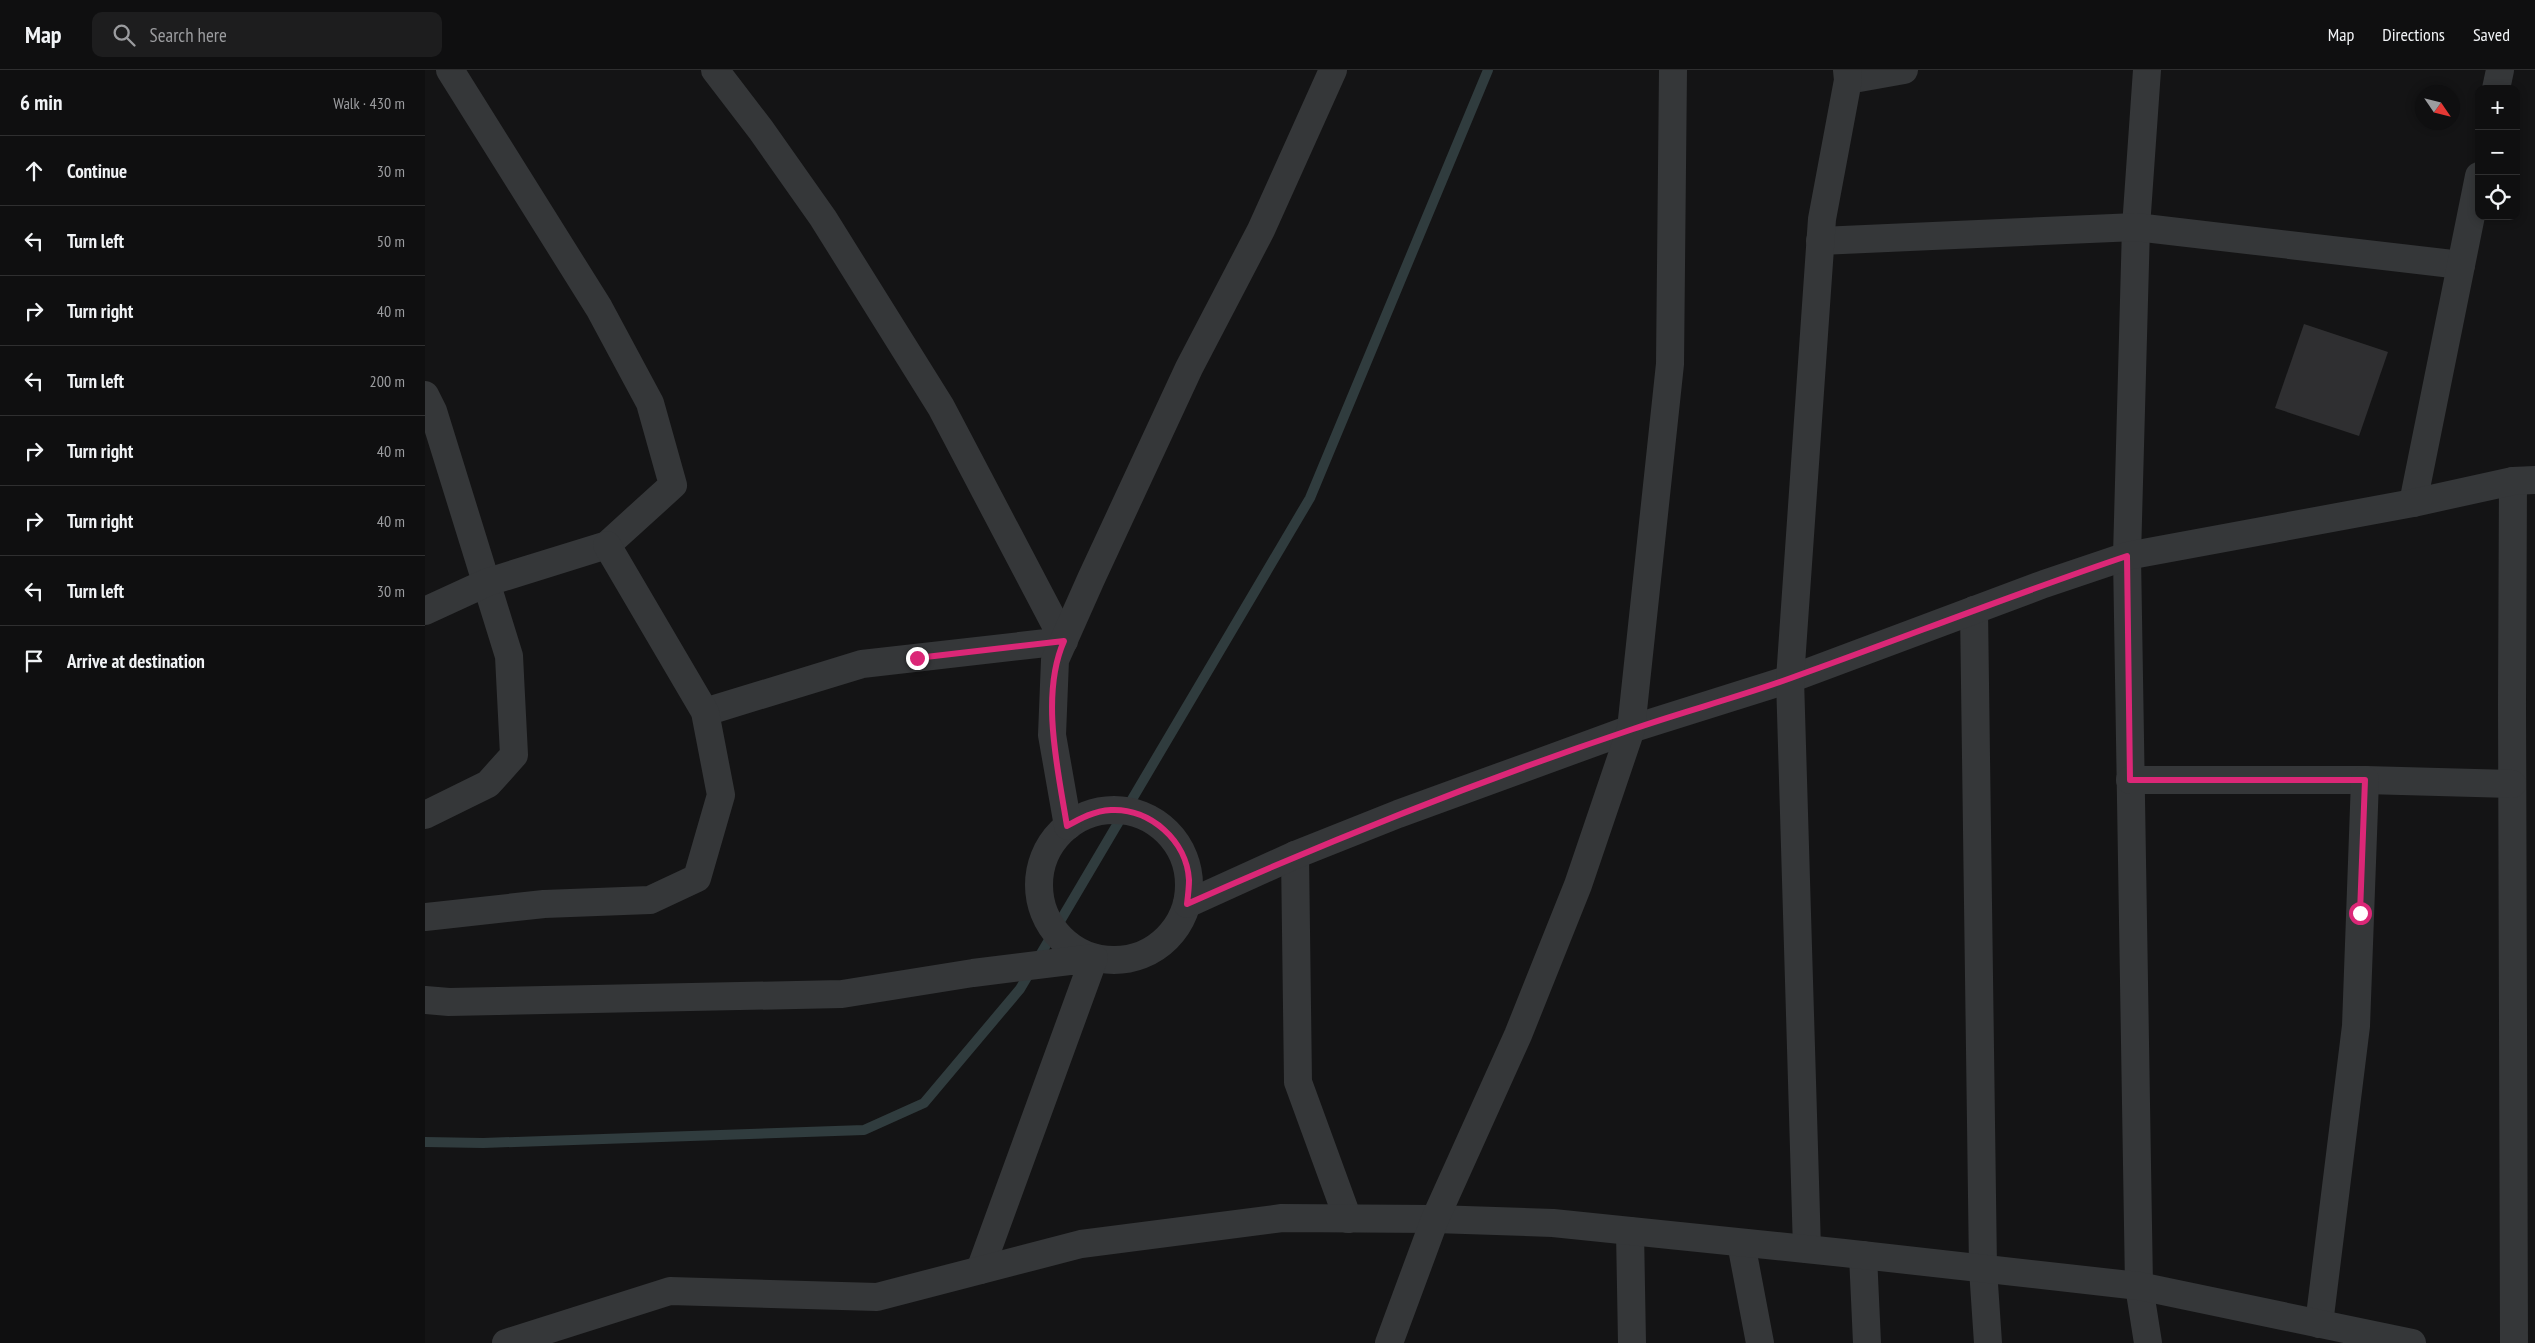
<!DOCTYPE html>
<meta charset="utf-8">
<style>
:root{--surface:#0f0f10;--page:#1d1d1e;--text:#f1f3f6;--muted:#9b9c9f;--line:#2f2f30}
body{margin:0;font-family:"PT Sans Narrow",sans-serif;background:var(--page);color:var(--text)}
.controls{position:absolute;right:15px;top:15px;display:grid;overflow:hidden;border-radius:10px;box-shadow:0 2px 8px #0003}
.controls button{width:45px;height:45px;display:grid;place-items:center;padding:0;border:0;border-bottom:1px solid var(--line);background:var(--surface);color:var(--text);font:25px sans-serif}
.compass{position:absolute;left:1990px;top:15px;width:45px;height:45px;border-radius:50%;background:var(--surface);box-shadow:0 2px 8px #0003;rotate:125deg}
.stop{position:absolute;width:15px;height:15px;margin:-11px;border:4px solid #db2777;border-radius:50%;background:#fff}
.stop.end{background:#db2777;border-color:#fff;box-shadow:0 1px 5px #0008}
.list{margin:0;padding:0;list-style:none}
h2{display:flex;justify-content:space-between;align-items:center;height:65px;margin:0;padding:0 20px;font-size:21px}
h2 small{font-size:16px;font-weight:400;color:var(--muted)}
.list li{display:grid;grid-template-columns:32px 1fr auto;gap:15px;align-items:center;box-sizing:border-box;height:70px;padding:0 20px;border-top:1px solid var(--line)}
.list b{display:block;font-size:19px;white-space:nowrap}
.list em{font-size:16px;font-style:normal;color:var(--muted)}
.icon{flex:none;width:28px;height:28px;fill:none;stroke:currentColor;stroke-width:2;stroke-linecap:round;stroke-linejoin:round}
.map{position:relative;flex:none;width:2110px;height:1273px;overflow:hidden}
header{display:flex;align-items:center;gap:30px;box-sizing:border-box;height:70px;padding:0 25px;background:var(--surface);border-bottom:1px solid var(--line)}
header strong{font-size:24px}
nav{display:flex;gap:28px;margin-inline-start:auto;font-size:18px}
.search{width:350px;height:45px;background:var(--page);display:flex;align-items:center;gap:12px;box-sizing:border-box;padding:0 18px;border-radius:10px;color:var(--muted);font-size:19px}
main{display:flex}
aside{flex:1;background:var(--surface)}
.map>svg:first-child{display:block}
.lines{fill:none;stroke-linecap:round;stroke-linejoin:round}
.stream{stroke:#303c3e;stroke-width:10}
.building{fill:#2f2f31}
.minor{stroke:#353739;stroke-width:28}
.route{stroke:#db2777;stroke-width:6}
</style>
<header>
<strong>Map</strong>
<div class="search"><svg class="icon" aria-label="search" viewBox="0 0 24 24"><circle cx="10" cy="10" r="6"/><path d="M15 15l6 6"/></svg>Search here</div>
<nav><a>Map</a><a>Directions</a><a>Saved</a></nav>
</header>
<main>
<aside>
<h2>6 min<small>Walk · 430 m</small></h2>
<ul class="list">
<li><svg class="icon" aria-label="ahead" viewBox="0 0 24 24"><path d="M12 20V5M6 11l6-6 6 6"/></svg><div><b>Continue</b></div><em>30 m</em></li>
<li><svg class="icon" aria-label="left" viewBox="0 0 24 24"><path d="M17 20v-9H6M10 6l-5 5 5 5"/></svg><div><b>Turn left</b></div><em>50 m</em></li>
<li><svg class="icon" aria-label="right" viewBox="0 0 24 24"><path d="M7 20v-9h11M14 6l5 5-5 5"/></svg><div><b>Turn right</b></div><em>40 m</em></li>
<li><svg class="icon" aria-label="left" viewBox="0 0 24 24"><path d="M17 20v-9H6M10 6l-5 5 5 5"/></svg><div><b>Turn left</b></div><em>200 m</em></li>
<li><svg class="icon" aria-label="right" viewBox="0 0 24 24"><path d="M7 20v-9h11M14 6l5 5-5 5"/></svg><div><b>Turn right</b></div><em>40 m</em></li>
<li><svg class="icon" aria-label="right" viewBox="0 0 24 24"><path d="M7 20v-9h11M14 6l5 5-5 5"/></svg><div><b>Turn right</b></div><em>40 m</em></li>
<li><svg class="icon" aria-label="left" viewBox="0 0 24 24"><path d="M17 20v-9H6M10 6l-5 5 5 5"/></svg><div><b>Turn left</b></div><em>30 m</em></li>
<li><svg class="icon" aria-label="arrive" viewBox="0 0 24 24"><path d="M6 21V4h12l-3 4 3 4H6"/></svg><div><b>Arrive at destination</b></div></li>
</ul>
</aside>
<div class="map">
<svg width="2110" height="1273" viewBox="0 0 2110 1273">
<rect width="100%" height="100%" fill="#141415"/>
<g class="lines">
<path class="stream" d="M0 1072 58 1073 439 1060 499 1033 595 919 885 428 1063 0"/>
</g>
<path class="building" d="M1879 254 1963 282 1934 366 1850 338Z"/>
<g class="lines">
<g class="minor">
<path d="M1722 0 1711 157 1702 486 1714 1216 1723 1273"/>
<path d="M1423 10 1479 0"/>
<path d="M2071 19 2075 0"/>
<path d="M1395 171 1711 157 2036 195"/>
<path d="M0 325 8 341 84 586 89 685 63 714 0 745"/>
<path d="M2088 411 2087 634 2089 1273"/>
<path d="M1988 433 2054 106"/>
<path d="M1549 540 1558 1199 1563 1273"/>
<path d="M0 541 63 512 182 475 248 415 225 333 174 238 25 0"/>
<path d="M280 642 437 594 639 571 516 337 398 148 336 60 290 0"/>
<path d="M1705 710H1940L2087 714"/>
<circle cx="689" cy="815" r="75"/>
<path d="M643 756 627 665 630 590 666 509 764 298 836 160 908 0"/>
<path d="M870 785 873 1012 923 1149"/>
<path d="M762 834 870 785 973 744 1206 659 1365 609 1619 514 1702 486 1988 433 2088 411 2110 410"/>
<path d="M0 847 119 834 225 830 272 808 296 725 280 642 182 475"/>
<path d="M0 930 24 932 417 924 548 903 669 888 555 1200"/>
<path d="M1205 1161 1207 1273"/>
<path d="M1316 1173 1335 1273"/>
<path d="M1382 1179 1365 609 1397 149 1423 10 1422 0"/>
<path d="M1438 1185 1442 1273"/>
<path d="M1894 1254 1931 956 1940 710"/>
<path d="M81 1273 245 1221 452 1227 656 1174 857 1148 1010 1149 1128 1153 1419 1183 1714 1216 1987 1273"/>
<path d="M964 1273 1010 1149 1093 965 1153 815 1206 659 1245 294 1248 0"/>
</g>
</g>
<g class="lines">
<path class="route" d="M492 588 639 571C615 625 633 700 642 756 656 748 669 741 686 740 725 738 762 771 764 810 764 818 763 826 762 834 908 769 1056 710 1208 659 1260 641 1314 627 1366 608 1478 568 1589 524 1702 486L1705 710H1940L1935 843"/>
</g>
</svg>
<div class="controls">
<button>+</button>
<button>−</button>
<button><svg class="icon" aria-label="locate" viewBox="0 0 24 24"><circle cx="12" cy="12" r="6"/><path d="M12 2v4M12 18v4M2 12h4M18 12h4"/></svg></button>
</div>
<svg class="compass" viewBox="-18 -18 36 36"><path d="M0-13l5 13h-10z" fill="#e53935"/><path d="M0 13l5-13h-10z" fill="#9b9c9f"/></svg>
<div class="stop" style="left:1935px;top:843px"></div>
<div class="stop end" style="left:492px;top:588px"></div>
</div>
</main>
